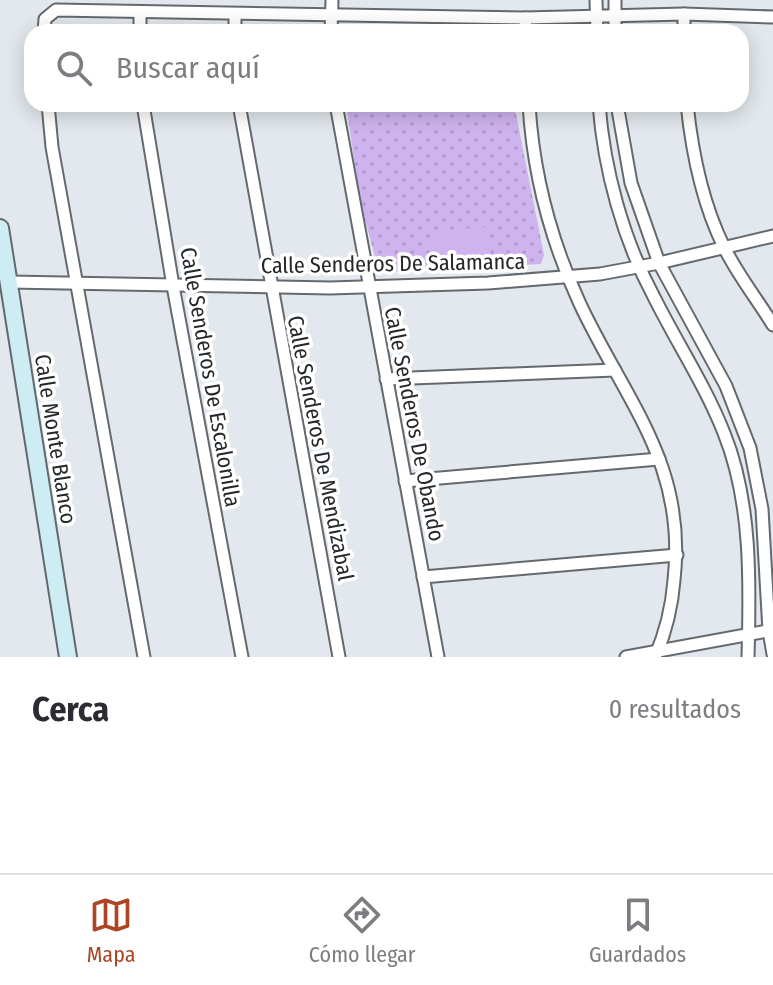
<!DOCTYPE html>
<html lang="es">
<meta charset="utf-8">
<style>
:root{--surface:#fff;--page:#f2f2f3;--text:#2b2b33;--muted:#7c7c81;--line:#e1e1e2;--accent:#ad4525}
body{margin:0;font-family:"Fira Sans Condensed",sans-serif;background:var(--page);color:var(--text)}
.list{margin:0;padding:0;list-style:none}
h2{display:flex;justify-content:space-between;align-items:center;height:104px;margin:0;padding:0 32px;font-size:34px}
h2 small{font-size:26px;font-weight:400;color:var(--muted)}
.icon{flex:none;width:44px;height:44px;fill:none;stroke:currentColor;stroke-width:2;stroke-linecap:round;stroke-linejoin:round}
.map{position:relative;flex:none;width:773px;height:657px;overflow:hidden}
.search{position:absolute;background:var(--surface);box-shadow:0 4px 20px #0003;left:24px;right:24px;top:24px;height:88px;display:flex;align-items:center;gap:20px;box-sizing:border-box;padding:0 28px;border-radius:24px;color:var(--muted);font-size:30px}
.sheet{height:216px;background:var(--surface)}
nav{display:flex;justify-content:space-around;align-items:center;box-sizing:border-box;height:112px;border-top:2px solid var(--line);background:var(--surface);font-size:22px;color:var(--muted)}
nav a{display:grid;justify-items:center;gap:4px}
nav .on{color:var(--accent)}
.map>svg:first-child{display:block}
.park{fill:url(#park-dots)}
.garden{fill:#cfb3ee}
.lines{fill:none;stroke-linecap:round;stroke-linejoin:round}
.street-casing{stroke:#64696e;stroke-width:15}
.secondary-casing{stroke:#64696e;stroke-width:20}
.street{stroke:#fff;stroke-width:11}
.secondary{stroke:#cdecf3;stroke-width:16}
.labels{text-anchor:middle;stroke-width:7;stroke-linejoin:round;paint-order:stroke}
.street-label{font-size:22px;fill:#252729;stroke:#fff}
</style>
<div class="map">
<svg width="773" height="657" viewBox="0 0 773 657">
<defs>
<pattern id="park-dots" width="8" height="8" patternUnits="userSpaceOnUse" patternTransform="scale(2)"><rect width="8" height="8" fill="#cfb3ee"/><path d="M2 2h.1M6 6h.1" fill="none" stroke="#b29acc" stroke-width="1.8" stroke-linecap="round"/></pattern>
</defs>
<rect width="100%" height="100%" fill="#e2e8ed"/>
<g class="park">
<path d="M354 25 504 31 506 32H347Z"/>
<path d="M346 104H514L544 255 541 264 389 272 378 268 360 201Z"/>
</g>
<path class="garden" d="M487 227 489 257 434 261 432 231Z"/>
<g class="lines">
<defs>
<g id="street">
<path d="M596 0 597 32"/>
<path d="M615 0V32"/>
<path d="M140 13V32"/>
<path d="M684 14V32"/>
<path d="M525 18 526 32"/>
<path d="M44 32 45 19 56 10 525 18 684 14 773 17"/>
<path d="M235 32V14"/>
<path d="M331 32 332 0"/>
<path d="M48 104 52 147 144 657"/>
<path d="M143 104 173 286 242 657"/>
<path d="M239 104 339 657"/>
<path d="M336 104 438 657"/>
<path d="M529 104C533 173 551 241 580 304 626 402 687 464 674 580 672 606 665 634 655 657"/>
<path d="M599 104C604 170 623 239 654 297 677 343 705 385 724 433 752 502 750 584 748 657"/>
<path d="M617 104 631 183 659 263 726 386 750 448 762 509 769 631 773 654"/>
<path d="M687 104C692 152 702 203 724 247 737 274 757 299 773 325"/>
<path d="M10 282 330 288 488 283 600 274 659 263 773 236"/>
<path d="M386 379 615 370"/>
<path d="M405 481 659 459"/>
<path d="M423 577 677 555"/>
<path d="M626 657 773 630"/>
</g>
<path id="secondary" d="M0 228 68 657"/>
</defs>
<use href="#street" class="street-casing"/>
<use href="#secondary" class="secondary-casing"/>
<use href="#street" class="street"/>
<use href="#secondary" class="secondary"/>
</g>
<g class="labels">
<g class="street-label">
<text transform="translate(393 263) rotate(-1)" y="8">Calle Senderos De Salamanca</text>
<text transform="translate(211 377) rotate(80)" y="8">Calle Senderos De Escalonilla</text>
<text transform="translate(415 424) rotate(79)" y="8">Calle Senderos De Obando</text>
<text transform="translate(56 439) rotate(81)" y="8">Calle Monte Blanco</text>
<text transform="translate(321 448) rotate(79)" y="8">Calle Senderos De Mendizabal</text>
</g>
</g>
</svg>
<div class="search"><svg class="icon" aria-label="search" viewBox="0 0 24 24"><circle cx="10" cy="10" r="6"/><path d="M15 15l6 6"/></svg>Buscar aquí</div>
</div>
<section class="sheet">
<h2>Cerca<small>0 resultados</small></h2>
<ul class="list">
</ul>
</section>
<nav>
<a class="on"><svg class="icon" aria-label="map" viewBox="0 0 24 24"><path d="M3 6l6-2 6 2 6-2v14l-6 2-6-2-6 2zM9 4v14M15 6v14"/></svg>Mapa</a>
<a><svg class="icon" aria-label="directions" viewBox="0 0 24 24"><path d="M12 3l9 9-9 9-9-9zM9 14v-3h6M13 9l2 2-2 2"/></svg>Cómo llegar</a>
<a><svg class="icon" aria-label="saved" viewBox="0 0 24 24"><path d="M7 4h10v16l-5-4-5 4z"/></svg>Guardados</a>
</nav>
